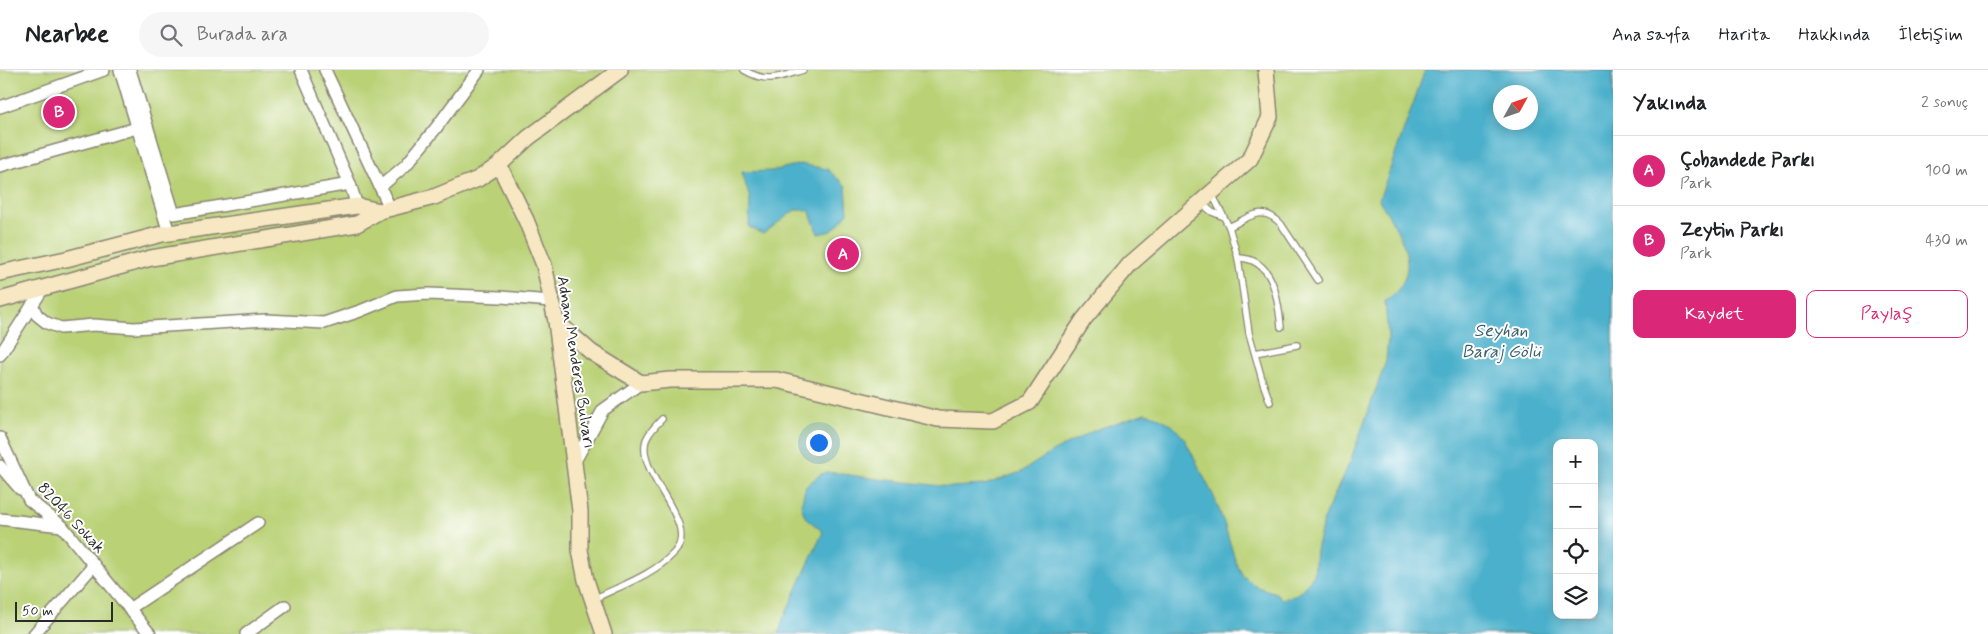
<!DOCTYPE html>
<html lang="tr">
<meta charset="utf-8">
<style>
:root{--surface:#fff;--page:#f6f6f6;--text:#202124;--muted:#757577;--line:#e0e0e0;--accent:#db2777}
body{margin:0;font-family:Mynerve,sans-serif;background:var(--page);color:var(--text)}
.controls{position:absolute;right:15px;bottom:15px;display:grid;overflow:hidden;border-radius:10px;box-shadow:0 2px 12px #0003}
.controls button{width:45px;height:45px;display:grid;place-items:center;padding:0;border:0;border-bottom:1px solid var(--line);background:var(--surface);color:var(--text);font:25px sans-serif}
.compass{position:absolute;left:1493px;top:15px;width:45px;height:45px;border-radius:50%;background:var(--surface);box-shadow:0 2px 12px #0003;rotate:50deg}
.scale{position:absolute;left:15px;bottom:12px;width:98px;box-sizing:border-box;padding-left:5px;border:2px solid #2b2b2b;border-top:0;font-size:14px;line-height:18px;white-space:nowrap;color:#2b2b2b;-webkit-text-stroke:4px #fff;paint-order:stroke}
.you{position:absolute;left:818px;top:372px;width:18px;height:18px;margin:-12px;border:4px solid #fff;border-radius:50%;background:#1a73e8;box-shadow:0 0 0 8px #1a73e833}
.badge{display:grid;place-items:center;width:32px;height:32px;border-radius:50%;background:var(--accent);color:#fff;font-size:16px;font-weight:700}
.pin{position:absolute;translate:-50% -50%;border:2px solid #fff;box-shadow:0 1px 5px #0006}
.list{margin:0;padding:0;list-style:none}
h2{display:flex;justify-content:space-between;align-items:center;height:65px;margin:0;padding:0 20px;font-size:21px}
h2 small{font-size:16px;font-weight:400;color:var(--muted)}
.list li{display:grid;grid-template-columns:32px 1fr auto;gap:15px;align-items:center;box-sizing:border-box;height:70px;padding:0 20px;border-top:1px solid var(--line)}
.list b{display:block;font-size:19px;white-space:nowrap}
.list p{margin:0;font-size:16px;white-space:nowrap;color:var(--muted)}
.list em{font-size:16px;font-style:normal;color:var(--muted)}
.actions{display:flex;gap:10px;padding:15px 20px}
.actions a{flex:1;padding:11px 0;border:1px solid var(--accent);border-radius:10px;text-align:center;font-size:18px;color:var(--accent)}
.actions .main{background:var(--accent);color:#fff}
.icon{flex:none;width:28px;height:28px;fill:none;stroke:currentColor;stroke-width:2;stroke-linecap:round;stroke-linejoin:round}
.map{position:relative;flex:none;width:1613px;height:564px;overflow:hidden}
header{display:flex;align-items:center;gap:30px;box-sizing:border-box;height:70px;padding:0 25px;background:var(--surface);border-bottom:1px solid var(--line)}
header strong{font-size:24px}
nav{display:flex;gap:28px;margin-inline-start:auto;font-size:18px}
.search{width:350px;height:45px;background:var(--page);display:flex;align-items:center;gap:12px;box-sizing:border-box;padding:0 18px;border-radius:28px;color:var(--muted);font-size:19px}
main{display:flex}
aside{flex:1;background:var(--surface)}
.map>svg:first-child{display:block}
.green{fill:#bad176;stroke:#727e50;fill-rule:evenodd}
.water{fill:#4cb0cb;stroke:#3c6e7b;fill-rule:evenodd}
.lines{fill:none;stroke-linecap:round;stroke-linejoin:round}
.lane-casing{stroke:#8a8472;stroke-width:8}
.street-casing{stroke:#8a8472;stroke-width:14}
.secondary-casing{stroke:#8a8472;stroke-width:18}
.lane{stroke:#fff;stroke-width:5.5}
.street{stroke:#fff;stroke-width:11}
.secondary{stroke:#f7e8c3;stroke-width:15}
.labels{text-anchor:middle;stroke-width:4;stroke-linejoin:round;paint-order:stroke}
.street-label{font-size:16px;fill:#2b2b2b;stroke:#fff}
.water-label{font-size:18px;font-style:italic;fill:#38606b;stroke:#fff}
</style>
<header>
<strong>Nearbee</strong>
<div class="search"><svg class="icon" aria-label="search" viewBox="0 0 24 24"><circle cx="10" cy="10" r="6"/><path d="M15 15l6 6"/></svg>Burada ara</div>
<nav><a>Ana sayfa</a><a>Harita</a><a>Hakkında</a><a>İletişim</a></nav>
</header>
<main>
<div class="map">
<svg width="1613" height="564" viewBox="0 0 1613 564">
<rect width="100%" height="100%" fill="#fff"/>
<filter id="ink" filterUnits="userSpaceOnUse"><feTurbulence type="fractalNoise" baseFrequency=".02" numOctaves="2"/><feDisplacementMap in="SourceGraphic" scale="10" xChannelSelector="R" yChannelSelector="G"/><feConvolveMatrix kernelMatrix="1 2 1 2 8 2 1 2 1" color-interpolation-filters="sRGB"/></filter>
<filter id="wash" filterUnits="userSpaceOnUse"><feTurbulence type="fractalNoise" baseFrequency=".0096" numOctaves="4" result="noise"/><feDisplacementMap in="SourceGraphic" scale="20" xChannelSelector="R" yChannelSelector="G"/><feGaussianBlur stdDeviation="1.12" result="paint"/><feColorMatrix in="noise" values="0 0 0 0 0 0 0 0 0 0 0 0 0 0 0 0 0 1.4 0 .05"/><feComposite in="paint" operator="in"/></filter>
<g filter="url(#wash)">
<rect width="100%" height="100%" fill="#e9deb9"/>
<path class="green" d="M0 0H1613V564H0ZM1500 22H1530V52H1500ZM1557 373H1594V545H1557Z"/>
<g class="water">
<path d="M1425 0H1613V564H779L783 549 823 462 805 447 801 435 806 416 821 404 828 402 878 409 951 417 984 415 1021 402 1052 382 1095 360 1145 343 1154 345 1171 354 1184 368 1214 427 1224 453 1236 493 1243 506 1257 517 1276 523 1282 529 1294 526 1301 521 1314 505 1316 480 1325 445 1350 392 1386 291 1388 266 1385 231C1427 203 1400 163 1379 130ZM1500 22H1530V52H1500ZM1557 373H1594V545H1557Z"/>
<path d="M800 94 827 99 846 116 848 143 832 161 818 164 809 140H795L763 164 749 157 750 129 742 102 772 101Z"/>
</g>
</g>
<g filter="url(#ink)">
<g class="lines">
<defs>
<g id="lane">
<path d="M744 0C767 14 780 7 803 0"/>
<path d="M1212 124 1229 157 1238 188 1249 263 1263 313 1270 332"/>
<path d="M1201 133 1212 142 1222 146"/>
<path d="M1229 157C1250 147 1262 134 1281 154L1318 210"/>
<path d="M1238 188C1274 188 1278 229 1281 257"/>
<path d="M1255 283 1297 275"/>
<path d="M594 529C620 516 653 505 674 483 702 454 635 405 646 370 649 362 656 355 662 349"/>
</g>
<g id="street">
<path d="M120 0 169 163"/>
<path d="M130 0 174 144 350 114"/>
<path d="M301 0 350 114 357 136"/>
<path d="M325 0 390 138"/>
<path d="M0 37 104 0"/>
<path d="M0 96 137 58"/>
<path d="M380 117 406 95 436 58 479 0"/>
<path d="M32 235 37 245 47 253 61 258 94 255 134 258 266 250 324 253 360 241 397 226 428 224 501 227 551 231"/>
<path d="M0 285 44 217"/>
<path d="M0 368 29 430 62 456 150 564"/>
<path d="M574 393 603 340 641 313"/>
<path d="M0 396 20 419"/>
<path d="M0 449 62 456"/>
<path d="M129 539 258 453"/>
<path d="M34 564 94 495"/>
<path d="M246 564 285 536"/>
</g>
<g id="secondary">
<path d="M499 95 526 150 544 195 556 251 574 393 580 441V480L586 510 604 564"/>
<path d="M0 203 66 189 162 164 357 136 380 141"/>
<path d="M0 230 151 188 357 154 380 141 434 127 478 109 499 95 528 68 620 0"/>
<path d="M556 251 591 282 641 313 670 310H777L938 349 993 351 1030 332 1084 249 1130 194 1250 89 1270 47 1266 0"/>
</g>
</defs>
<use href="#lane" class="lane-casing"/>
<use href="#street" class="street-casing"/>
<use href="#secondary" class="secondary-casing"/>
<use href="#lane" class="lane"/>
<use href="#street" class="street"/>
<use href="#secondary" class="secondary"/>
</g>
</g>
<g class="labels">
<g class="street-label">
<text transform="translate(577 292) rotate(81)" y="6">Adnan Menderes Bulvarı</text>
<text transform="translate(72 447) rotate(47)" y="6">82046 Sokak</text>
</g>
<g class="water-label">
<text x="1501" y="266">Seyhan<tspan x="1501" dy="21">Baraj Gölü</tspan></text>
</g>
</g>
</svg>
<div class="controls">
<button>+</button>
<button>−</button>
<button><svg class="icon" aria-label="locate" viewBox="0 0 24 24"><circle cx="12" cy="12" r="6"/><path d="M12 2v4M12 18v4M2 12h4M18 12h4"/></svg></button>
<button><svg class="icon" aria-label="layers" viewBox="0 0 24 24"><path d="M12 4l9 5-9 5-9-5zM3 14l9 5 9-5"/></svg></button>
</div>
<svg class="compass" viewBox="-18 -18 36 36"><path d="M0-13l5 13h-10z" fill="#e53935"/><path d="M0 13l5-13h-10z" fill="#757577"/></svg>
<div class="scale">50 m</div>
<div class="you"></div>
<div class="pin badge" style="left:843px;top:184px">A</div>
<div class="pin badge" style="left:59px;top:42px">B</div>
</div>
<aside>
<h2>Yakında<small>2 sonuç</small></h2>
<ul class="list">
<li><span class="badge">A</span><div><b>Çobandede Parkı</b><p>Park</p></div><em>100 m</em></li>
<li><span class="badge">B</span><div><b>Zeytin Parkı</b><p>Park</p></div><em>430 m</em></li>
</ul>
<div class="actions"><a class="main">Kaydet</a><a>Paylaş</a></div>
</aside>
</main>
